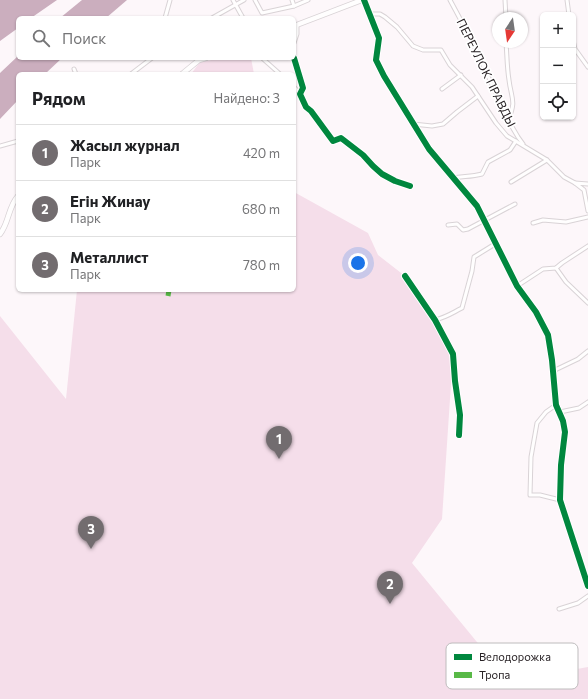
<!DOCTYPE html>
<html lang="ru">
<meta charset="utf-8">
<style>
:root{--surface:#fff;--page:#f6f6f6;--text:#202124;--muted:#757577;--line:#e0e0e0;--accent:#726c6f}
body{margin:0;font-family:Commissioner,sans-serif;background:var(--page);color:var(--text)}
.controls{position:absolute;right:12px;top:12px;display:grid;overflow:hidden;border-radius:6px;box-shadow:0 1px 3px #0004}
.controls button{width:36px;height:36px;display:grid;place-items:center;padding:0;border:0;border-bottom:1px solid var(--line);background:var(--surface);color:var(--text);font:20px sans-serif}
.compass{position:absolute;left:492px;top:12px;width:36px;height:36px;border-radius:50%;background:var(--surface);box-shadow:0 1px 3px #0004;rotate:193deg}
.you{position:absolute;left:358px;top:263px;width:14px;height:14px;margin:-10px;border:3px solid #fff;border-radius:50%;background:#1a73e8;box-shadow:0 0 0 6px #1a73e833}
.badge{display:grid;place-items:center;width:26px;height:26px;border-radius:50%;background:var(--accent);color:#fff;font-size:13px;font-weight:700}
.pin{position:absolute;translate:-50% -33px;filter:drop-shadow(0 1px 2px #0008)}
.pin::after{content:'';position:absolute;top:21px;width:14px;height:12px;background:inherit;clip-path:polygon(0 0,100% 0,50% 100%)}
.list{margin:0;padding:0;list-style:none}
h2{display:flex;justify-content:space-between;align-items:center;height:52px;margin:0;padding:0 16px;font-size:17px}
h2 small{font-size:13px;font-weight:400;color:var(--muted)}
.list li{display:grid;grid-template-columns:26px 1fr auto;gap:12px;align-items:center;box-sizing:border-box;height:56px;padding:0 16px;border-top:1px solid var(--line)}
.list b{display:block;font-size:15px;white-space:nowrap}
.list p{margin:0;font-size:13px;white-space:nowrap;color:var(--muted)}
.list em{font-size:13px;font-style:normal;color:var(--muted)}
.icon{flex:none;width:22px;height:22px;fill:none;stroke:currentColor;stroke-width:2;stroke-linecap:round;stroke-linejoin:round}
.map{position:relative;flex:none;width:588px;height:699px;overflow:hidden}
.search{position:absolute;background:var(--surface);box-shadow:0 1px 3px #0004;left:16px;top:16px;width:280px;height:44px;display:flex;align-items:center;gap:10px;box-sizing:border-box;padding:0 14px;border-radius:6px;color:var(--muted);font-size:15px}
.panel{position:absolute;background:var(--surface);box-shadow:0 1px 3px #0004;left:16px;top:72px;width:280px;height:220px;border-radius:6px}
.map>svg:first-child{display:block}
.green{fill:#f5deea}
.water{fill:#cbaebe}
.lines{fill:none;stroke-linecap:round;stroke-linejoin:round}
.street-casing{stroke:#d9d3d6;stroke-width:5}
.secondary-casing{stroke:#d9d3d6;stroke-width:6}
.street{stroke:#fffefe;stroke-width:3}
.secondary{stroke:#fffefe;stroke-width:4.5}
.quiet{stroke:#58b947;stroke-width:5;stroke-dasharray:10 5;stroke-linecap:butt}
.cycleway-casing{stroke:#fff;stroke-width:8}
.cycleway{stroke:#00873e;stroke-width:6}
.labels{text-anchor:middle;stroke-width:3.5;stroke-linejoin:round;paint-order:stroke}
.street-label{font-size:12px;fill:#272124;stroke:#fff}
.key{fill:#fff;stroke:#bebcbd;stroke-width:1}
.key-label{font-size:11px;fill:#272124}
</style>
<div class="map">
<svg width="588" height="699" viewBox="0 0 588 699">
<rect width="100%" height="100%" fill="#fdf7fa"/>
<g class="green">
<path d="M223 58H251L254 74H191L200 62Z"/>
<path d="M294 192 368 233 378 255 405 276 453 354 442 519 412 563 509 681 588 667V699H0V316L66 399 77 290H294Z"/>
</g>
<g class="water">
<path d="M0 0H57L31 18H18V28L0 41Z"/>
<path d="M82 0H127L106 18H60Z"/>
<path d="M18 56V58H62L45 74H18V100L0 119V73Z"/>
</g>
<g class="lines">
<defs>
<g id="street">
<path d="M233 0 243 18"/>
<path d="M255 0 262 13 294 6 308 0"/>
<path d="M292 0 294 6"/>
<path d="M364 0 379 38 376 60 384 76 429 149 477 206 517 286 536 312 548 335 552 360 556 405 563 421 565 432 561 465 560 500 588 586"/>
<path d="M450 0 472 41 508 120 518 137 523 144"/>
<path d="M505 0 506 18"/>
<path d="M567 0 569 15"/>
<path d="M370 14H380L385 17 397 27 413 46 423 50H441L450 65 472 87 496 123 507 136 547 160 564 177 575 183"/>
<path d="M165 18 170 0"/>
<path d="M212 18 244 0"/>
<path d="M573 40 575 49 588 67"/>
<path d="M506 42C507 55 507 68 509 80 511 98 517 101 508 120"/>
<path d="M294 43 297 34V25"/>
<path d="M262 58 280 74"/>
<path d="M294 58 303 88 300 94 306 107 311 111 333 141 341 138 363 155 373 166 382 174 395 181 410 186"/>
<path d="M74 69 76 74"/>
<path d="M131 74 152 58"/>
<path d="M294 87 300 94"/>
<path d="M442 89 461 75"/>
<path d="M413 124 432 126 443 124 457 112 478 96"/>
<path d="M0 146 18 141"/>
<path d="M453 178C463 176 471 177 482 174L488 162 510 150 516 141"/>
<path d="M511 182 547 160"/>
<path d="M588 184 575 183 584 190 588 211"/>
<path d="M533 223 543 220 566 222 588 217"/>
<path d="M448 225 457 224 463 230 468 229 515 204"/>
<path d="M556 268 566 282 588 303"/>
<path d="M405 276 435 320 453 354 455 381 460 415 459 435"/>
<path d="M517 286 543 269 556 268 562 263 588 246"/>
<path d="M435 320C447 317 452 313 462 308L472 271 474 257 495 244"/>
<path d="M553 371 578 359 588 351"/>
<path d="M556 405 546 412 537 423 531 457 530 495H540L560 500"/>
<path d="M560 412 579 408 588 402"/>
<path d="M559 609 578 603 588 596"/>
</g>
<g id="secondary">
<path d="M294 26 362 0"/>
<path d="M182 74 199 60 206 58"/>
<path d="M0 234C9 223 8 207 18 196"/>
</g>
</defs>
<use href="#street" class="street-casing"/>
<use href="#secondary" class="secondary-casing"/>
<use href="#street" class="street"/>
<use href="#secondary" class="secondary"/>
<path class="quiet" d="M168 296 169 290"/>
<defs>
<g id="cycleway">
<path d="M364 0 379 38 376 60 384 76 429 149 477 206 517 286 536 312 548 335 552 360 556 405 563 421 565 432 561 465 560 500 588 586"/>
<path d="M294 58 303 88 300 94 306 107 311 111 333 141 341 138 363 155 373 166 382 174 395 181 410 186"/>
<path d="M405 276 435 320 453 354 455 381 460 415 459 435"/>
</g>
</defs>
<use href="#cycleway" class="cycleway-casing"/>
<use href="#cycleway" class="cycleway"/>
</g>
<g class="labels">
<g class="street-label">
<text transform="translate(486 73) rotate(64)" y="4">ПЕРЕУЛОК ПРАВДЫ</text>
</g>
</g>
<rect x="446" y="643" width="132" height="46" rx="6" class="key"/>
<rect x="454" y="654" width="18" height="6" fill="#00873e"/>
<rect x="454" y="672" width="18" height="6" fill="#58b947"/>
<g class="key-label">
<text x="479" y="661">Велодорожка</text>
<text x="479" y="679">Тропа</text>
</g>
</svg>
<div class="controls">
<button>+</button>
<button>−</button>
<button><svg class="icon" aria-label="locate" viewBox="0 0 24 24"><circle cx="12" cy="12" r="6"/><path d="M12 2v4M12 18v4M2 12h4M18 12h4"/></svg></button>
</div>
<svg class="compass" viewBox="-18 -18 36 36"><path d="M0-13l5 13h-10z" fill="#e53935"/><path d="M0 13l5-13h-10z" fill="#757577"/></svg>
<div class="you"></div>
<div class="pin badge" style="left:279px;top:459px">1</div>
<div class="pin badge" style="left:390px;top:604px">2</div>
<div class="pin badge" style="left:91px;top:549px">3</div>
<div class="search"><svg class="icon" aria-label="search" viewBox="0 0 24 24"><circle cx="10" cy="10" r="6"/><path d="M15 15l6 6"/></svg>Поиск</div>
<section class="panel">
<h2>Рядом<small>Найдено: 3</small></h2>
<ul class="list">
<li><span class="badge">1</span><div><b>Жасыл журнал</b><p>Парк</p></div><em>420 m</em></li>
<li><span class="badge">2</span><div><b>Егін Жинау</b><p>Парк</p></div><em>680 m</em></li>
<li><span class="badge">3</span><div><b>Металлист</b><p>Парк</p></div><em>780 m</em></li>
</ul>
</section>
</div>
